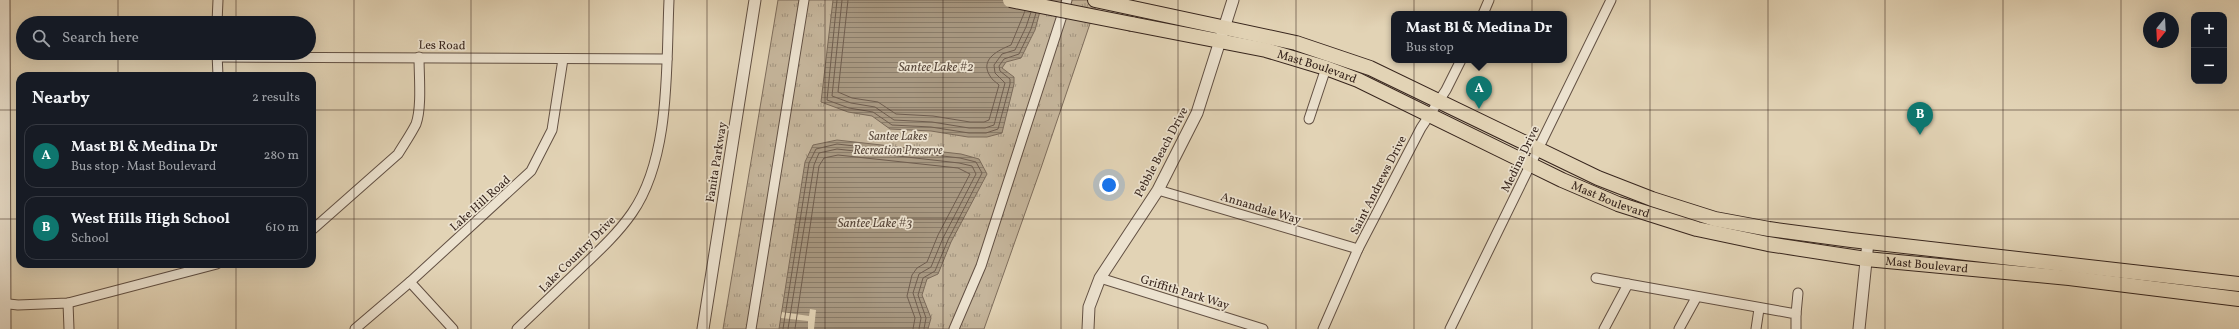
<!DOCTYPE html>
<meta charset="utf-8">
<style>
:root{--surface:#171b24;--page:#20242c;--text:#f1f3f6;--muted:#9ea1a6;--line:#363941;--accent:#0f766e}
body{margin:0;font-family:Vollkorn,serif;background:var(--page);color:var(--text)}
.controls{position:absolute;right:12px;top:12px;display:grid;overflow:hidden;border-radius:8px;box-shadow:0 4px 16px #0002}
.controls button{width:36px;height:36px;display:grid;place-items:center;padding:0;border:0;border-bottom:1px solid var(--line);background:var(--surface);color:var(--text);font:20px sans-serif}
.compass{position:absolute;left:2143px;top:12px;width:36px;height:36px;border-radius:50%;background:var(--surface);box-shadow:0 4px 16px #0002;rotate:198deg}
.you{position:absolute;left:1109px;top:185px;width:14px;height:14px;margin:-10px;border:3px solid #fff;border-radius:50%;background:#1a73e8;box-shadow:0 0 0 6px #1a73e833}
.badge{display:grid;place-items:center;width:26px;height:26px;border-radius:50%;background:var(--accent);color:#fff;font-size:13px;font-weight:700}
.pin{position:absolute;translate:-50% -33px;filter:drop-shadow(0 1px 2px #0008)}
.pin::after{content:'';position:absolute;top:21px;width:14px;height:12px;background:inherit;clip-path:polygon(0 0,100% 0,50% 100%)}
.popup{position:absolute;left:1391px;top:11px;width:176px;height:52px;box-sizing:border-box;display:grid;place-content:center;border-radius:8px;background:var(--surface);filter:drop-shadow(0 1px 3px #0005);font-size:13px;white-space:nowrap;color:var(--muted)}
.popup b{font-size:15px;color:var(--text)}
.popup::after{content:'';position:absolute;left:50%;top:100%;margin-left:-8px;border:8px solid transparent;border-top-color:var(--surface)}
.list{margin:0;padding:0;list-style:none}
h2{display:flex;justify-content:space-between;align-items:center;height:52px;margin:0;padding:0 16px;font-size:17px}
h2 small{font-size:13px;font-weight:400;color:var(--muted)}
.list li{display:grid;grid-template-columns:26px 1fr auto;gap:12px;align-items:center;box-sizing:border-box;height:64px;margin:0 8px 8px;padding:0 8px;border:1px solid var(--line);border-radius:12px}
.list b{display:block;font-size:15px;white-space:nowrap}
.list p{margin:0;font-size:13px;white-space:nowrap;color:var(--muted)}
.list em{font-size:13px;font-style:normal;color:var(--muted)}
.icon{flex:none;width:22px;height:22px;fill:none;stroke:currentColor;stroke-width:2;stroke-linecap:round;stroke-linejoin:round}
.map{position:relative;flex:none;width:2239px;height:329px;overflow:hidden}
.search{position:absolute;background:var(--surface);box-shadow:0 4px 16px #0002;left:16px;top:16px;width:300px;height:44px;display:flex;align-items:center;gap:10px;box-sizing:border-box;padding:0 14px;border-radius:22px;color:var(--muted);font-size:15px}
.panel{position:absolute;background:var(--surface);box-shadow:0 4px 16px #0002;left:16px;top:72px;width:300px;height:196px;border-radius:12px}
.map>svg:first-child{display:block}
.park{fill:url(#park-tufts);stroke:#7e6d5c}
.water{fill:url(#water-rules);stroke:#7b6a59}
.pier{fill:#e2d3b5}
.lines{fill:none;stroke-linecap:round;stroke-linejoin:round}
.shore{stroke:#705e4f;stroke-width:1}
.minor-casing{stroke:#625043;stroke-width:11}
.tertiary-casing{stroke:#625043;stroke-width:13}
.primary-casing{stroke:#37251d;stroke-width:16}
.minor{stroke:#ece2cf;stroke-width:9}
.tertiary{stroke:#ece2cf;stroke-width:11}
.primary{stroke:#e2d3b5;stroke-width:14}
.primary-bridge-casing{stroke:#37251d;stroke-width:16;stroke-linecap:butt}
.primary-bridge{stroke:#e2d3b5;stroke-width:14}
.grid{fill:none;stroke:#37251d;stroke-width:1;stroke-opacity:0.55}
.labels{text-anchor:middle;stroke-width:3.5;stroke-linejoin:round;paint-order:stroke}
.street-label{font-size:12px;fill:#37251d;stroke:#ece2cf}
.park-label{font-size:12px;font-style:italic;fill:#5a493c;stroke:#ece2cf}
.water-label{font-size:13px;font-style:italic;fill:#59483b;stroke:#ece2cf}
</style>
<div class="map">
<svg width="2239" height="329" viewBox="0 0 2239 329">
<defs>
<pattern id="park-tufts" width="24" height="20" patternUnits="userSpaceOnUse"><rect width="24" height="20" fill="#c5b59b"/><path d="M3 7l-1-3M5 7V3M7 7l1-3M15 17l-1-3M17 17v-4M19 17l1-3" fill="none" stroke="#a1937e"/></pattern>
<pattern id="water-rules" width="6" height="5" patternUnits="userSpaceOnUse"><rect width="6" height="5" fill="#a89881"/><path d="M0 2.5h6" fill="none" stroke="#8a7c69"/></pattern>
</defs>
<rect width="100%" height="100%" fill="#e2d3b5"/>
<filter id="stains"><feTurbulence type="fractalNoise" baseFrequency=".005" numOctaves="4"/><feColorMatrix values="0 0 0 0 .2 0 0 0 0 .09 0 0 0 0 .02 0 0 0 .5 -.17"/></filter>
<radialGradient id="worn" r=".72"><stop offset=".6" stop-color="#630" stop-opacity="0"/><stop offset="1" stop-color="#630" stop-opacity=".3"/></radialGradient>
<path class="park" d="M778 0H1098L1041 168 984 329H723Z"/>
<g class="water">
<path d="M833 0H1043L1035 30 1021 58 1006 62 1002 68 1014 77V84L1002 133 987 137H968L931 131 890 129 872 116 848 112 821 102Z"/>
<path d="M837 140 961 154 979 159 987 174 951 242 938 274 927 279 922 295 931 318 928 329H779L805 162 813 145Z"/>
</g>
<path class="pier" d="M810 309 816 310 814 329H808V321L781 318 782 312 809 316Z"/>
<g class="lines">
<g class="shore">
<path d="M837 0 827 100 849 108 873 112 892 125 931 127 969 133H986L998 129 1010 84V79L1000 71 999 66 1004 59 1019 54 1031 29 1036 13"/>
<path d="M842 0 832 96 851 103 875 107 894 120 932 122 969 128H985L994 125 1005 83 995 73 994 65 1002 54 1015 50 1026 27 1031 12"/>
<path d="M848 0 838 92 852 98 878 102 896 114 933 116 970 122H984L989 120 999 85C996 82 992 80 990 76 979 59 999 50 1011 45L1025 11"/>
<path d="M783 329 809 163 816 149 837 144 960 158 976 162 982 173 948 240 935 271 923 278 918 295 926 318 924 329"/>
<path d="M788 329 814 165 819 153 837 149 959 163 972 166 976 174 943 238 931 267 919 274 913 293 921 318 919 329"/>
<path d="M795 329 819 166 824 158 838 155 958 168 970 174 938 235 927 262 917 268 912 275 907 296 915 318 913 329"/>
</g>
<defs>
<g id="minor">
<path d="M1483 14 1489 0"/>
<path d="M217 23 218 0"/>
<path d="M217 53 218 76"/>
<path d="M217 57 667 59"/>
<path d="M1309 119 1326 68"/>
<path d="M1158 190 1358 249"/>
<path d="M312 230 398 154C404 144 411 134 416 124 422 107 419 76 419 57"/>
<path d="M1100 278 1263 329"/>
<path d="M1596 278 1628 284"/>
<path d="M410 282 453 329"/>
<path d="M0 303 18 305 68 303 217 264"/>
<path d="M68 303 69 329"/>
<path d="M1796 314 1798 293"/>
<path d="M355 329 410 282 531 171 552 130 563 59"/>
<path d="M517 329C539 308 561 287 583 266 601 249 618 233 632 213 671 157 666 65 669 0"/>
<path d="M751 329 804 0"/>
<path d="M954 329 981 266 1067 0"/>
<path d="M1323 329 1358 249 1421 128 1446 90 1461 60"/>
<path d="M1450 329 1611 0"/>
<path d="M1604 329 1628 284 1796 314V329"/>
<path d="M1679 329 1696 298"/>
<path d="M1756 329 1759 309"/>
</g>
<g id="tertiary">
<path d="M4 0 5 329"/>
<path d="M703 329 755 0"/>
<path d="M1088 329 1089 307 1100 278 1158 190 1197 113 1233 0"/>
<path d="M1859 329 1868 242"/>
</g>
<g id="primary">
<path d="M1095 0 1296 43 1370 68 1598 178 1652 199 1715 219 1769 229 1851 240 2239 284"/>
<path id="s1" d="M1132 24 1266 50 1326 68 1358 80 1562 180 1618 204 1697 229 1768 244 1866 259 2069 278 2239 299"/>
</g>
</defs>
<use href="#minor" class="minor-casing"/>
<use href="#tertiary" class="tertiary-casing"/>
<use href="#primary" class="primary-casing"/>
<use href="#minor" class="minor"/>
<use href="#tertiary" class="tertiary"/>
<use href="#primary" class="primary"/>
<defs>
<path id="primary-bridge" d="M1010 0 1132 24"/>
</defs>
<use href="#primary-bridge" class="primary-bridge-casing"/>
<use href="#primary-bridge" class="primary-bridge"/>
</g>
<path class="grid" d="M118 0V23M236 0V23M354 0V329M471 0V329M589 0V329M707 0V329M825 0V329M943 0V329M1061 0V329M1178 0V329M1296 0V329M1414 0V329M1532 0V329M1650 0V329M1768 0V329M1885 0V329M2003 0V329M2121 0V329M118 53V76M236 53V76M0 110H20M312 110H2239M0 219H20M312 219H2239M118 264V329M236 264V329"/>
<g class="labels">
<g class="street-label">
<text transform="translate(442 45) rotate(1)" y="4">Les Road</text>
<text dy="4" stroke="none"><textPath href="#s1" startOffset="190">Mast Boulevard</textPath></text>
<text transform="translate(1161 152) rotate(-62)" y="4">Pebble Beach Drive</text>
<text transform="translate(1520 159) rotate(-64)" y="4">Medina Drive</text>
<text transform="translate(716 162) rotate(-81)" y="4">Fanita Parkway</text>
<text transform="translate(1378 185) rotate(-63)" y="4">Saint Andrews Drive</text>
<text dy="4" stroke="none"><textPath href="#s1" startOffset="513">Mast Boulevard</textPath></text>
<text transform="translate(480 203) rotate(-42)" y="4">Lake Hill Road</text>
<text transform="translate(1261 208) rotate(17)" y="4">Annandale Way</text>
<text transform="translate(577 254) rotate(-45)" y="4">Lake Country Drive</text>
<text dy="4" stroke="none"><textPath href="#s1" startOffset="837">Mast Boulevard</textPath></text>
<text transform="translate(1185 292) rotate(17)" y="4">Griffith Park Way</text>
</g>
<g class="park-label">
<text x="898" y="140">Santee Lakes<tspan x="898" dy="14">Recreation Preserve</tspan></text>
</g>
<g class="water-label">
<text x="936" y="71">Santee Lake #2</text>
<text x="875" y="227">Santee Lake #3</text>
</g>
</g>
<rect width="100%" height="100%" filter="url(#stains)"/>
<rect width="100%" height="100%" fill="url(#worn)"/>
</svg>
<div class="controls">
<button>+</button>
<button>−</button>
</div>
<svg class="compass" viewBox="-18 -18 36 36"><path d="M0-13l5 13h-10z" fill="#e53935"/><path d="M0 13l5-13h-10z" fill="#9ea1a6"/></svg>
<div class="you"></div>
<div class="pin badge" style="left:1479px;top:109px">A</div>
<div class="popup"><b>Mast Bl &amp; Medina Dr</b>Bus stop</div>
<div class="pin badge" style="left:1920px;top:135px">B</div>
<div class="search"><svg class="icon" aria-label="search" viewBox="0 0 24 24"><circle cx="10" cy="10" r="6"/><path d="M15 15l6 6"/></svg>Search here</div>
<section class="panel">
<h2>Nearby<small>2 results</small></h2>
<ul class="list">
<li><span class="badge">A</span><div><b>Mast Bl &amp; Medina Dr</b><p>Bus stop · Mast Boulevard</p></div><em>280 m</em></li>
<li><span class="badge">B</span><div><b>West Hills High School</b><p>School</p></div><em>610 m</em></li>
</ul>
</section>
</div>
